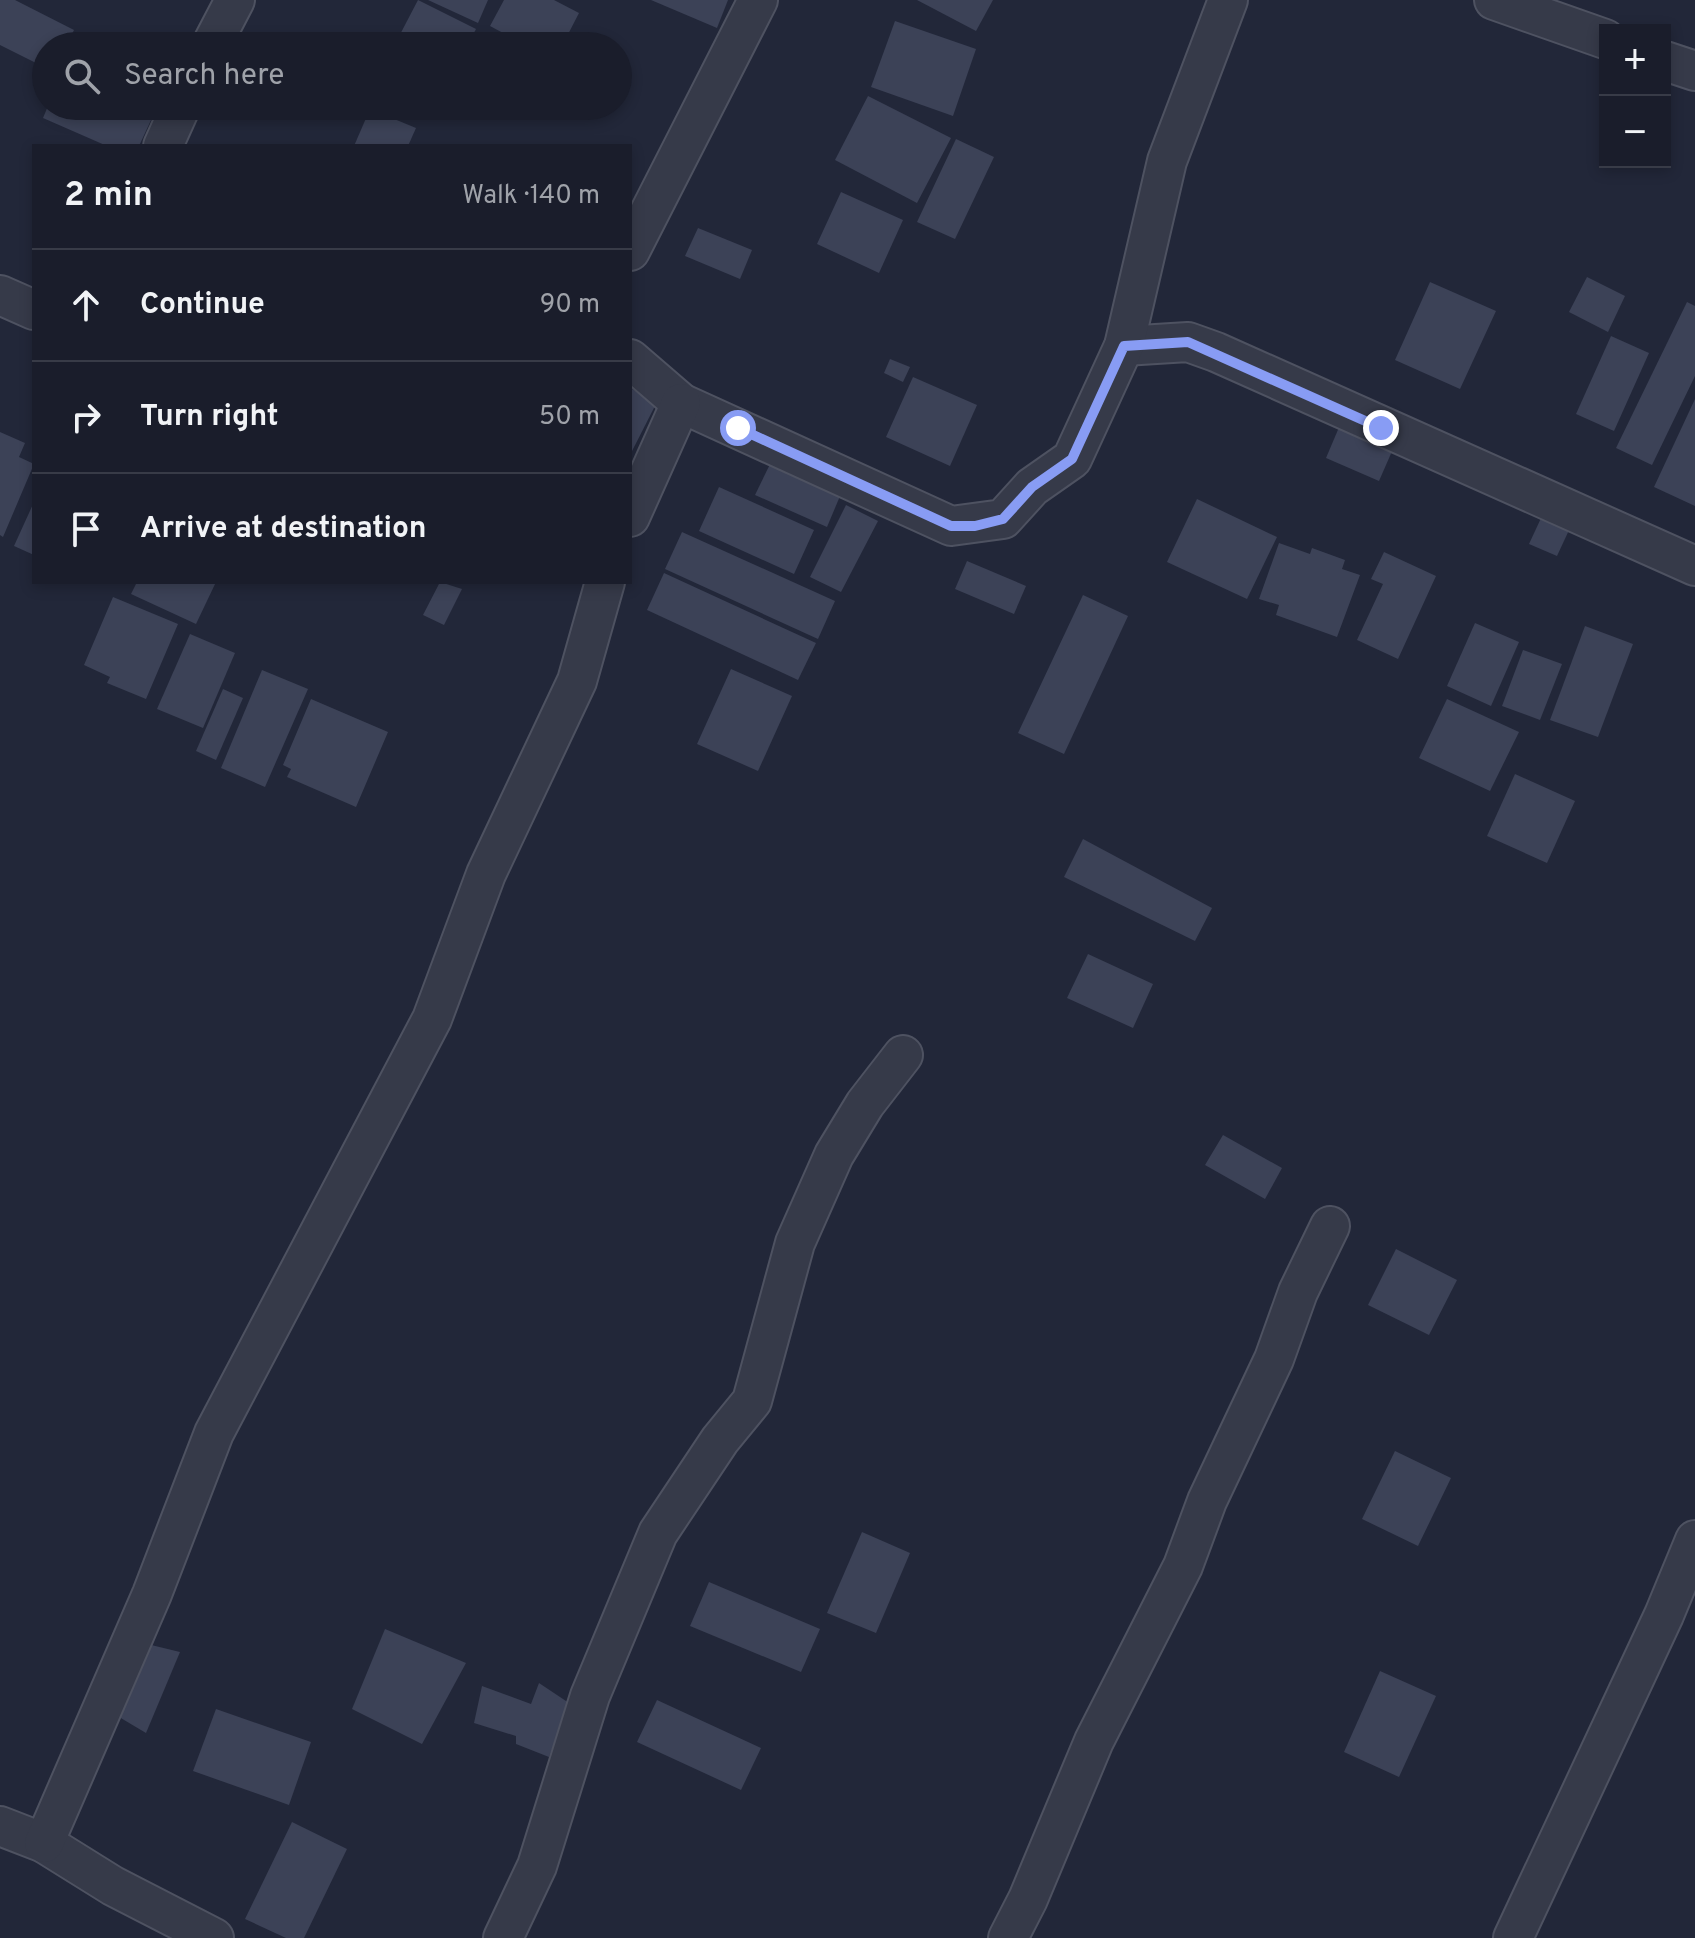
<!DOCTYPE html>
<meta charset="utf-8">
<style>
:root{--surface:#1a1d2b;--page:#232633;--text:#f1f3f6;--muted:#9fa2a9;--line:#383b47}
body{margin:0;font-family:Overpass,sans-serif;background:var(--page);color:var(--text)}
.controls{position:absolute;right:24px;top:24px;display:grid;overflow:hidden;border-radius:0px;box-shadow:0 4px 12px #0003}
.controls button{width:72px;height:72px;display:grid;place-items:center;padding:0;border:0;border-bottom:2px solid var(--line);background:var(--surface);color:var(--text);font:40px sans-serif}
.stop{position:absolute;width:24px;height:24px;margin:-18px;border:6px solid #889cf4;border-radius:50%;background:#fff}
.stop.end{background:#889cf4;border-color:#fff;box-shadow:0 2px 8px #0008}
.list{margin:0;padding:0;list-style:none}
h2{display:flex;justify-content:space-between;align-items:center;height:104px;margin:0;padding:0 32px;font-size:34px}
h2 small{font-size:26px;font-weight:400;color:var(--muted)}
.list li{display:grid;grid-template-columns:52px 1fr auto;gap:24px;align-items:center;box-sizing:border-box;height:112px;padding:0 32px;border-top:2px solid var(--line)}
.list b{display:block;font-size:30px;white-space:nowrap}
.list em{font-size:26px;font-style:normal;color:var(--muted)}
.icon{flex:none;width:44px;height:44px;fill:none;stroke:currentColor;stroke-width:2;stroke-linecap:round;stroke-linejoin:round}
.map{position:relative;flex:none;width:1695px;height:1938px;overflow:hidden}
.search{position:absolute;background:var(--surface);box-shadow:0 4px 12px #0003;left:32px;top:32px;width:600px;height:88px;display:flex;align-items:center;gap:20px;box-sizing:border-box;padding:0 28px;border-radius:44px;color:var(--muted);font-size:30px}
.panel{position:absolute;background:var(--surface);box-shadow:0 4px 12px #0003;left:32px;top:144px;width:600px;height:440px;border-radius:0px}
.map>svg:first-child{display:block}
.building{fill:#3c4257}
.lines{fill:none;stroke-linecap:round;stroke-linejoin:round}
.street-casing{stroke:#4e5261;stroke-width:42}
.street{stroke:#363a49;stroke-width:38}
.route{stroke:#889cf4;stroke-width:10}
</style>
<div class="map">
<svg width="1695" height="1938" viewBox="0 0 1695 1938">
<rect width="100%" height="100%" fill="#222739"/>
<g class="building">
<path d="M0 0H15L74 30 66 46H46V68L0 45Z"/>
<path d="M418 0 476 29 467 46H394Z"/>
<path d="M428 0H488L478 23Z"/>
<path d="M504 0H554L579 13 562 46H527L490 26Z"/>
<path d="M651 0H728L717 28Z"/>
<path d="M917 0H993L976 31Z"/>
<path d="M895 21 976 49 953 116 871 87Z"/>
<path d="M868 96 951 138 917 203 835 160Z"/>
<path d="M48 106H118L151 120 139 146H107L43 118Z"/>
<path d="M370 109 416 128 408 146H354Z"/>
<path d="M956 139 994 157 955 239 917 222Z"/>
<path d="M841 192 903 220 879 273 817 244Z"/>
<path d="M698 228 752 250 740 279 685 256Z"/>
<path d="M1587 277 1625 296 1608 332 1569 312Z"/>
<path d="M1430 282 1496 311 1460 389 1395 360Z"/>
<path d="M1687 302 1695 306V376L1652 465 1616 448Z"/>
<path d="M1611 336 1649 353 1614 431 1576 414Z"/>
<path d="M890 359 910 367 903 382 884 373Z"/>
<path d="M913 377 977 405 950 466 886 437Z"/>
<path d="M630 388 657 402 630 455Z"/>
<path d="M1695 399V506L1654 487Z"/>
<path d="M1340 425 1393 449 1379 481 1326 458Z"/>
<path d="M0 432 25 443 19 457 34 464 3 537 0 535Z"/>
<path d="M773 458 843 489 827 527 755 495Z"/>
<path d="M719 487 814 530 794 574 699 531Z"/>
<path d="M1197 499 1277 537 1247 599 1167 562Z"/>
<path d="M34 502V555L14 546Z"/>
<path d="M846 505 878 521 841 592 810 577Z"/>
<path d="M1542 516 1570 528 1557 556 1529 544Z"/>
<path d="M682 532 835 601 818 639 665 569Z"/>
<path d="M1279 543 1310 554 1312 548 1345 560 1342 569 1360 575 1337 637 1276 615 1279 605 1259 599Z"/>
<path d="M1384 552 1436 576 1398 659 1357 640 1383 584 1371 579Z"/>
<path d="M967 561 1026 586 1014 614 955 589Z"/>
<path d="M664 573 816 643 798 680 647 610Z"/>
<path d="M137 582H216L196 624 131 594Z"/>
<path d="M440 582 462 589 444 625 423 615Z"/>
<path d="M1083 595 1128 616 1064 754 1018 733Z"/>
<path d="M113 597 178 624 146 699 107 683 110 677 84 665Z"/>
<path d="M1475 623 1519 642 1491 706 1447 686Z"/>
<path d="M1585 626 1633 644 1598 737 1550 720Z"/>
<path d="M190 634 235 653 203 728 157 709Z"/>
<path d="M1523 650 1562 664 1540 720 1502 706Z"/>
<path d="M731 669 792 696 758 771 697 744Z"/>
<path d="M262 670 308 689 265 787 221 768Z"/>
<path d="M223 689 243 698 216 760 196 751Z"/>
<path d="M311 699 388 732 356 807 287 777 291 769 283 765Z"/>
<path d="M1447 699 1519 732 1490 791 1419 758Z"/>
<path d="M1515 774 1575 801 1547 863 1487 836Z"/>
<path d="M1083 839 1212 908 1195 941 1064 877Z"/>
<path d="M1088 954 1153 984 1133 1028 1067 998Z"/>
<path d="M1223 1135 1282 1168 1265 1199 1205 1165Z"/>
<path d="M1396 1249 1457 1280 1429 1335 1368 1305Z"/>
<path d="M1395 1451 1451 1478 1418 1546 1362 1519Z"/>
<path d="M862 1532 910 1553 876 1633 827 1613Z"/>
<path d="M709 1582 820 1629 801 1672 690 1626Z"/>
<path d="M385 1629 466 1663 422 1744 352 1709Z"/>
<path d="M143 1643 180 1652 146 1733 114 1714Z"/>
<path d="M1380 1671 1436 1696 1399 1777 1344 1752Z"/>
<path d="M539 1683 569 1703 549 1757 516 1744V1736L474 1723 482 1686 531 1704Z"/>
<path d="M657 1700 761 1748 741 1790 637 1742Z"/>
<path d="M216 1709 311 1742 289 1805 193 1771Z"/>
<path d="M292 1822 347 1849 304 1938H286L245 1919Z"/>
</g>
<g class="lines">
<defs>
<g id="street">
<path d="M1494 0 1605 39"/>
<path d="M211 46 235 0"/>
<path d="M1665 61 1695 71"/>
<path d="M163 146 181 106"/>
<path d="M630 251 758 0"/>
<path d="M0 295 34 310"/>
<path d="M1124 346 1188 342 1216 352 1695 566"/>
<path d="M630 359 681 403 951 526 1003 519 1032 487 1072 459 1124 346 1167 161 1228 0"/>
<path d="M630 517 681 403"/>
<path d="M0 1826 44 1843 113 1886 214 1938"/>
<path d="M44 1843 152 1594 214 1433 432 1019 486 874 577 681 605 582"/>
<path d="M503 1938 537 1866 590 1696 658 1533 720 1440 752 1401 795 1243 834 1155 865 1104 903 1055"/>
<path d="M1008 1938 1028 1899 1094 1741 1183 1566 1207 1501 1274 1359 1298 1292 1330 1226"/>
<path d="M1513 1938 1664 1615 1695 1540"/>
</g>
</defs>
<use href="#street" class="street-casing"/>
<use href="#street" class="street"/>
</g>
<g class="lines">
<path class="route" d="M738 428 951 526H975L1003 519 1032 487 1072 459 1124 346 1188 342 1381 428"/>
</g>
</svg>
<div class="controls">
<button>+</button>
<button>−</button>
</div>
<div class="stop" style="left:738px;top:428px"></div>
<div class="stop end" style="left:1381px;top:428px"></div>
<div class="search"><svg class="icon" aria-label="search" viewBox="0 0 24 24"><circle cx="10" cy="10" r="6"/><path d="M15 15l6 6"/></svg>Search here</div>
<section class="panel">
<h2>2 min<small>Walk · 140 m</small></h2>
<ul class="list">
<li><svg class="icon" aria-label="ahead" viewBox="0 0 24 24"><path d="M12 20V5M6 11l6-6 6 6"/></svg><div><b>Continue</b></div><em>90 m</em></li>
<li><svg class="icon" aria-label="right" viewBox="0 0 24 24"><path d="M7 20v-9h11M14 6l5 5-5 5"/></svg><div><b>Turn right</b></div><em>50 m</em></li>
<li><svg class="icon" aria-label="arrive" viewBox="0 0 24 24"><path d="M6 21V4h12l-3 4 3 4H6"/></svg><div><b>Arrive at destination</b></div></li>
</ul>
</section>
</div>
